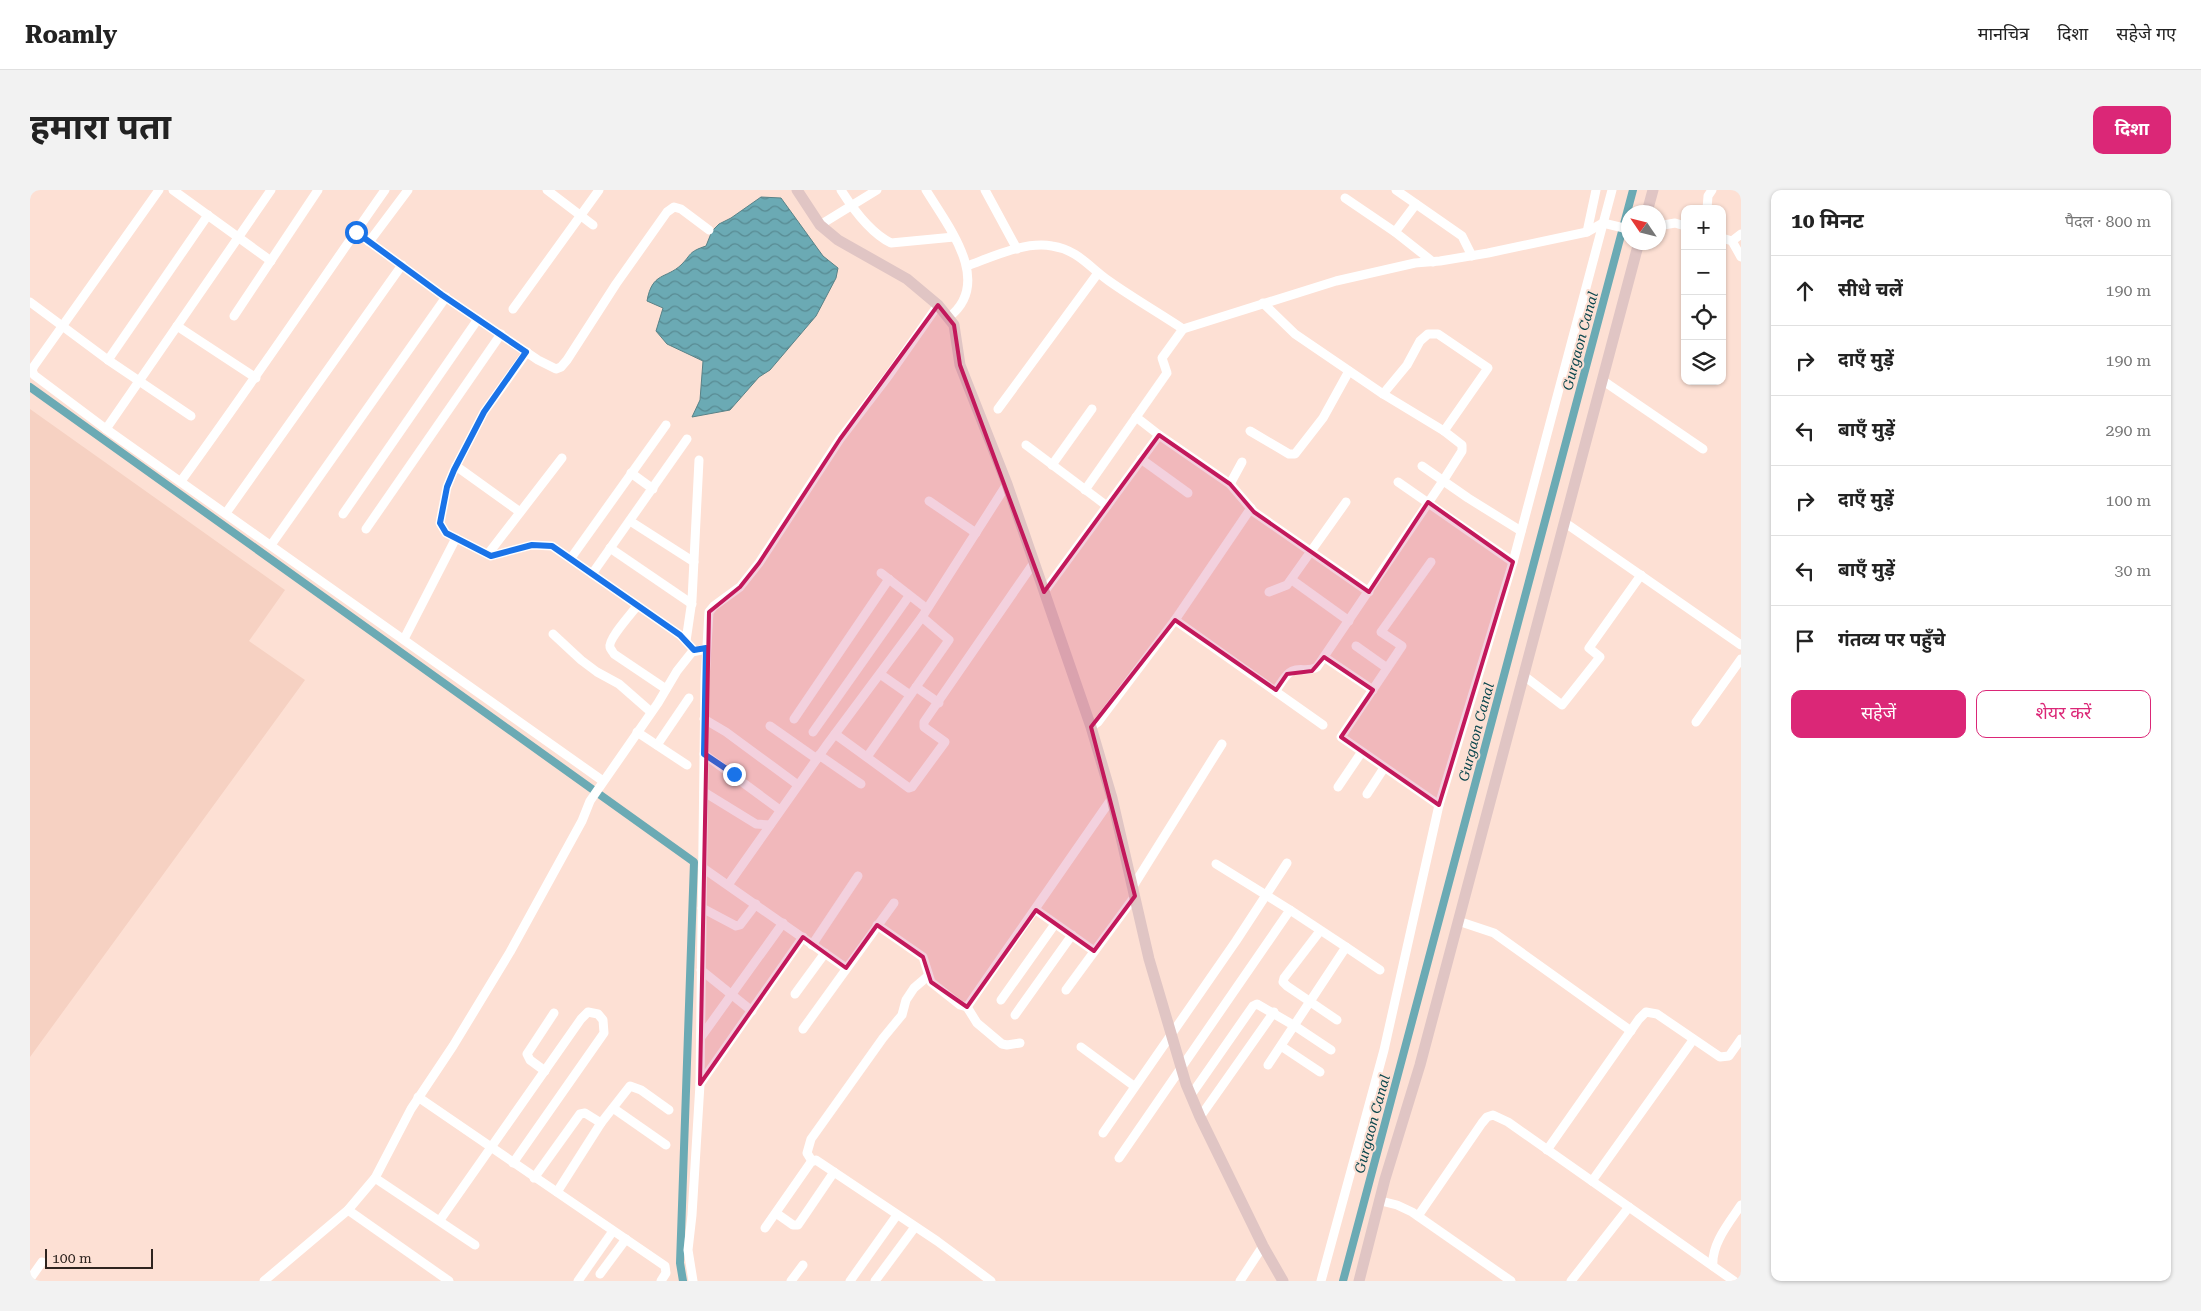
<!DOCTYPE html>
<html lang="hi">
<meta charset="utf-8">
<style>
:root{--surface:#fff;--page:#f2f2f2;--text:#222;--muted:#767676;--line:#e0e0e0;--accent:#db2777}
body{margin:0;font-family:"Roboto Serif","Noto Sans Devanagari",serif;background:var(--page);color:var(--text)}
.controls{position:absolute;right:15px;top:15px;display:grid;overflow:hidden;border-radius:10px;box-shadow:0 1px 4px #0004}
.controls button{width:45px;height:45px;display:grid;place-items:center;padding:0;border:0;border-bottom:1px solid var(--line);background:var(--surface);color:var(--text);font:25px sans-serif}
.compass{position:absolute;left:1591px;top:15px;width:45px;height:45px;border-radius:50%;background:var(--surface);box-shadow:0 1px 4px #0004;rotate:305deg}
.scale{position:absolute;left:15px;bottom:12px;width:108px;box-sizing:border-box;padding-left:5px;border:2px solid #2e241f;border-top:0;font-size:14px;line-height:18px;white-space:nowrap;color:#2e241f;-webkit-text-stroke:4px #fde0d4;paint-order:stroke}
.stop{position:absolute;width:15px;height:15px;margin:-11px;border:4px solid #1a73e8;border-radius:50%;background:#fff}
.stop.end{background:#1a73e8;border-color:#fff;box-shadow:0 1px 5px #0008}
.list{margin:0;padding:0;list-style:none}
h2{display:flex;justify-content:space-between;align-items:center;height:65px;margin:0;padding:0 20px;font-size:21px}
h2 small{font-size:16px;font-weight:400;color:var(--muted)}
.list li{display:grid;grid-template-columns:32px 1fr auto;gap:15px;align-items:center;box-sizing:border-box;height:70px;padding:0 20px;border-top:1px solid var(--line)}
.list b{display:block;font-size:19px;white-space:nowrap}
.list em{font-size:16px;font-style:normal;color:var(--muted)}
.actions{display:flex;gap:10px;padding:15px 20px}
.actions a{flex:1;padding:11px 0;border:1px solid var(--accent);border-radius:10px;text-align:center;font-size:18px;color:var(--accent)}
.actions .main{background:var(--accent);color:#fff}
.icon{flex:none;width:28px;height:28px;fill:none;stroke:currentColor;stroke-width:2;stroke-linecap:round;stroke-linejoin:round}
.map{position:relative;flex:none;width:1711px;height:1091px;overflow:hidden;border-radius:10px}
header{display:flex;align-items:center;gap:30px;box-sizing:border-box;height:70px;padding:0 25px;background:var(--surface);border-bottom:1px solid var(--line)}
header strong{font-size:24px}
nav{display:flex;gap:28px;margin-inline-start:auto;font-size:18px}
.intro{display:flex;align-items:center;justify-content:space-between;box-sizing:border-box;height:120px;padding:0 30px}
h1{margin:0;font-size:35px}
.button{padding:12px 22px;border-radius:10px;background:var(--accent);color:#fff;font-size:18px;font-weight:700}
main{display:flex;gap:30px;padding:0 30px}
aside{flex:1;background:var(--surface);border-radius:10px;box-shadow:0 1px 4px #0004}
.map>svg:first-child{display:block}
.built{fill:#f6d1c2}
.water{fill:url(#water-waves);stroke:#598287}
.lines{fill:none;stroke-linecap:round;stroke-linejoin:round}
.canal{stroke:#6baab4;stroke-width:8}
.street{stroke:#fff;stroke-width:9}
.secondary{stroke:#e0c5c4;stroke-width:11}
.route{stroke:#1a73e8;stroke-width:6}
.marked{fill:#c2185b;fill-opacity:0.2;stroke:#c2185b;stroke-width:4;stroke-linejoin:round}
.labels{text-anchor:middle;stroke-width:4;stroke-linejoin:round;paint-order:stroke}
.water-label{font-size:14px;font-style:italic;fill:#0b464d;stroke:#fde0d4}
</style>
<header>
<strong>Roamly</strong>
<nav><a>मानचित्र</a><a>दिशा</a><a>सहेजे गए</a></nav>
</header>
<div class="intro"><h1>हमारा पता</h1><a class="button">दिशा</a></div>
<main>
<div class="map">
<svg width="1711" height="1091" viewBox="0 0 1711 1091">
<defs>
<pattern id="water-waves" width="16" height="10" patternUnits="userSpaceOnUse" patternTransform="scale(1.25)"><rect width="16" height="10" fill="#6baab4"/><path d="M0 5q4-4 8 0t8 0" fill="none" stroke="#588a92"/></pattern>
</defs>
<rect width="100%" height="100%" fill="#fde0d4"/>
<path class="built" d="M0 219 255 400 219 451 275 490 0 867Z"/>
<path class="water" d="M731 7 751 8 793 66 808 78 806 88 786 126 740 180 729 187 700 220 662 227 670 210 673 171 637 154 626 141 633 118 617 111C622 82 636 89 651 75 662 64 658 62 676 56L682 41 689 34 701 28Z"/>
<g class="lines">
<g class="canal">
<path d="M0 197 664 672 650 1073 653 1091"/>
<path d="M1313 1091 1603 0"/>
</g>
<g class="street">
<path d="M129 0 4 176 2 180 4 185 76 239 573 591"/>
<path d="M143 0 241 71"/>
<path d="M517 0 563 35"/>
<path d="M811 0C823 19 841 43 861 53L924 47"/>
<path d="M896 0C917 35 964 92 919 127"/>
<path d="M955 0 987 59"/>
<path d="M1366 0 1432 46 1442 66"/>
<path d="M1315 8 1365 42 1403 72"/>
<path d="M1677 19 1678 6 1682 0"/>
<path d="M790 35 847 0"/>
<path d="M1628 36 1645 33 1655 36"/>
<path d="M326 42 412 105 508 170 526 179 531 177 537 170 586 94 637 22 644 17 651 19 679 40"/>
<path d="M1365 42 1386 14"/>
<path d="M1557 42 1566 0"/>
<path d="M1692 48 1702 51 1711 67"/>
<path d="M1702 51 1711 44"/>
<path d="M339 52 378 0"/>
<path d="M937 76C962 67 995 51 1022 56 1048 60 1059 77 1079 91 1103 108 1129 123 1153 139L1306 91 1385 73 1410 71 1458 63 1557 42 1573 33 1598 39"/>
<path d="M0 112 78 170 161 226"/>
<path d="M1233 113 1265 144 1353 204 1414 241"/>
<path d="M483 119 569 0"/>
<path d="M204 126 288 0"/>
<path d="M147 136 226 188"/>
<path d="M497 162 454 222 424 280 417 297 410 333 416 343 461 366 502 355 522 356 650 445 664 460"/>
<path d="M78 170 178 25"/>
<path d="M1572 190 1673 259"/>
<path d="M968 219 1068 83"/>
<path d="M1106 227 1129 245 1200 294 1224 322 1339 402"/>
<path d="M76 239 241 0"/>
<path d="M1220 241 1259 264H1265L1293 228 1319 181"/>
<path d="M996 255 1077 316"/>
<path d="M1111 269 1158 303"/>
<path d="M1022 275 1062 219"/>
<path d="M426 276 490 322"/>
<path d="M1392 276 1438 308 1491 341"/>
<path d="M601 283 623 299"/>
<path d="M151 291C221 195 287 97 355 0"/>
<path d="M1368 292 1483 372"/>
<path d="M1200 294 1212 272"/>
<path d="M1055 300 1137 183 1132 168 1153 139"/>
<path d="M899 311 946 343"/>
<path d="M196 323 372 75"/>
<path d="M313 324 448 129"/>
<path d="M600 331 664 372"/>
<path d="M1534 332 1711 455"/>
<path d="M336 339 471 144"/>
<path d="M241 355 416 107"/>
<path d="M580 358 662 414"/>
<path d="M458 364 532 268"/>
<path d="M541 368 636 235"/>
<path d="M1401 372 1351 442 1372 456 1311 547 1409 615"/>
<path d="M851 383 896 418"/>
<path d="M562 384 657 249"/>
<path d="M1262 390 1319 431"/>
<path d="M1014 402 1129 245"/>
<path d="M1239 402 1257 395 1316 312"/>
<path d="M607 416C601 424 578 449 580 457 580 459 584 463 584 464L636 499"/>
<path d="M1145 430 1293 535"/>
<path d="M523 444 551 470 567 482 589 494 621 522"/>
<path d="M374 449 426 348"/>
<path d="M656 451 662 410 669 270"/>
<path d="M1326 456 1357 478"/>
<path d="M1294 467 1343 500"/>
<path d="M850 484 880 505"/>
<path d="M1493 485 1532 515 1570 467 1559 458 1611 385"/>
<path d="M886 497 909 513"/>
<path d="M1246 500C1250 495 1254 487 1259 483 1267 476 1278 483 1287 477L1413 291 1432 261V255L1414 241 1458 178 1408 144H1398L1390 151 1377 175 1353 204"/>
<path d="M674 529 696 542 768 595"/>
<path d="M764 529 859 389"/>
<path d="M1666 532 1711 469"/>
<path d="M740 536 787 569"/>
<path d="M1061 537 1068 532 1145 430 1221 318"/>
<path d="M607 542 657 575"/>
<path d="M783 542 879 406"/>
<path d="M805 544 879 598 882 597 915 552 894 537V532L1003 374"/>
<path d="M627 555 659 508"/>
<path d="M674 564 750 620"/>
<path d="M789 565 831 594"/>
<path d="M837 567 919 450 892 427"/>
<path d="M1308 597 1331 563"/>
<path d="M674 602 726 634 740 635"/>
<path d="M1337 604 1354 578"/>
<path d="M673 678 816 778"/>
<path d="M698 695 796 556 892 427 977 294"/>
<path d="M1102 698 1192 554"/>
<path d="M672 718 706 736 710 735 726 714"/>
<path d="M1006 720 1064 761"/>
<path d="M1260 720 1316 757"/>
<path d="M1428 731 1464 743 1601 841"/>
<path d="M847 735 893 767 901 792 930 815 937 817 1082 608"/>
<path d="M1290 741 1254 788 1253 792 1257 796 1307 830"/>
<path d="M782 755 828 686"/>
<path d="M671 780 722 821"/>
<path d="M1036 800 1105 706"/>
<path d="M765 804 795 763"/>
<path d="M971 810 1025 734"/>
<path d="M937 817 947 833 972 854 977 855 990 853"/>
<path d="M985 825 1042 745"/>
<path d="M773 839 864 713"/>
<path d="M671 847 753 733"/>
<path d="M1251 856 1290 882"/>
<path d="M1051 857 1104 896"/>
<path d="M1238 875 1316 757 1350 780"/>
<path d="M515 881 500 870 497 864 524 823"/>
<path d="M670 894 773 747"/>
<path d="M1161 905 1223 816 1227 814 1265 836 1301 860"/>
<path d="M388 907 635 1076 636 1083 631 1091"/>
<path d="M583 918 636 955"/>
<path d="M1170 927 1244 822"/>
<path d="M571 933 600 896 611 900 639 920"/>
<path d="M1073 943 1206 751 1257 673"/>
<path d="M1517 960 1609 829 1616 822 1627 824 1690 867 1699 866 1711 849"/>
<path d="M1089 968 1260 720 1186 674"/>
<path d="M782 971 777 963 781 949 853 848 872 825 876 810 884 798 898 786"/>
<path d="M345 988 445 1055"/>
<path d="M504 988 550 924 555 923 571 933 527 1002"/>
<path d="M1562 991 1663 850"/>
<path d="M1351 1011 1367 1015 1382 1022 1481 1091"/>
<path d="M318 1020 419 1091"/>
<path d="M746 1023 763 1035H768L804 982"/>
<path d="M1388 1026 1452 933 1457 927 1463 925 1478 932 1704 1091"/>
<path d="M410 1030 551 829 558 822 568 824 573 830 574 843 483 973"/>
<path d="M735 1038 781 972 786 970 907 1051 961 1091"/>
<path d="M1683 1076C1681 1054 1699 1033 1711 1015"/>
<path d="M570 1084 596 1049"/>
<path d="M0 1089 12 1072"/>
<path d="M234 1091 318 1020 345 988 381 919 423 856 480 762 552 631 560 611 628 513 647 481 662 462 676 459"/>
<path d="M548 1091 583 1041"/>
<path d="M663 1091 658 1060 662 1025 670 894 675 490 679 422 684 416 710 397 729 373 810 249 859 185 908 115"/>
<path d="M761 1091 773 1075"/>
<path d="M820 1091 867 1025"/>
<path d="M845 1091 885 1037"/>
<path d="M1210 1091 1233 1056"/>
<path d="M1291 1091 1354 860 1409 615 1483 372 1582 0"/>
<path d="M1541 1091 1599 1017"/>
</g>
<g class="secondary">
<path d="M767 0 790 35 808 50 877 89 908 115 924 135 930 175 977 294 1061 537 1082 608 1119 769 1156 894 1170 927 1233 1056 1253 1091"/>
<path d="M1617 22 1623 0"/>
<path d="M1329 1091 1355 989 1390 875 1609 52"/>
</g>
</g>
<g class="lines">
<path class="route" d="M326 42 412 105 496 162 454 222 424 280 417 297 410 333 416 343 461 366 502 355 522 356 650 445 664 460 676 458 674 564 704 584"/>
</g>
<path class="marked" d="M908 115 924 135 930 175 1014 402 1129 245 1200 294 1224 322 1339 402 1398 312 1483 372 1409 615 1311 547 1343 500 1294 467 1282 481 1257 484 1246 500 1145 430 1061 537 1105 706 1064 761 1006 720 937 817 901 792 893 767 847 735 816 778 773 747 670 894 679 422 710 397 729 373 810 249Z"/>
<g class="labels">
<g class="water-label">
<text transform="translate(1550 151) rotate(-75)" y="5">Gurgaon Canal</text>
<text transform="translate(1446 542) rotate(-75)" y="5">Gurgaon Canal</text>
<text transform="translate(1342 934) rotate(-75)" y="5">Gurgaon Canal</text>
</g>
</g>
</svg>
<div class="controls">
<button>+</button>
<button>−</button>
<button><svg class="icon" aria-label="locate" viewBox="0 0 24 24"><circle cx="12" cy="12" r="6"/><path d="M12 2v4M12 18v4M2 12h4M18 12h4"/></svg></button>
<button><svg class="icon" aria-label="layers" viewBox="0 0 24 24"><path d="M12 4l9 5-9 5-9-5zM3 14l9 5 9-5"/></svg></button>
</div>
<svg class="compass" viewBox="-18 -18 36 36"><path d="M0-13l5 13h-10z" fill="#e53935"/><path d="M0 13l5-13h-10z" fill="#767676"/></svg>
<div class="scale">100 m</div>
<div class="stop" style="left:326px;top:42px"></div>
<div class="stop end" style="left:704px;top:584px"></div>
</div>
<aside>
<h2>10 मिनट<small>पैदल · 800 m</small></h2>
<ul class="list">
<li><svg class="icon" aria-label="ahead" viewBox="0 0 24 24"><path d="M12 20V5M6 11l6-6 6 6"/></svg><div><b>सीधे चलें</b></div><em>190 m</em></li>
<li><svg class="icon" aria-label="right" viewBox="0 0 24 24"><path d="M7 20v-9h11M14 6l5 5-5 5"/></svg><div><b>दाएँ मुड़ें</b></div><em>190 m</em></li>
<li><svg class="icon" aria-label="left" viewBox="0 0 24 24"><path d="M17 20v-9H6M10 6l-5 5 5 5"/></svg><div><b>बाएँ मुड़ें</b></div><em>290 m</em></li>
<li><svg class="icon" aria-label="right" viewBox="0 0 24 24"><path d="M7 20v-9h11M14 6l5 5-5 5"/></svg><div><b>दाएँ मुड़ें</b></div><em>100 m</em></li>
<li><svg class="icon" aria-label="left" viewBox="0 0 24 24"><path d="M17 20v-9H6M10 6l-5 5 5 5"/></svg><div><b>बाएँ मुड़ें</b></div><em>30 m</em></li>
<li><svg class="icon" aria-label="arrive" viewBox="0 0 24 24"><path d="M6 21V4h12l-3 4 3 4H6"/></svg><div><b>गंतव्य पर पहुँचे</b></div></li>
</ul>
<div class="actions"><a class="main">सहेजें</a><a>शेयर करें</a></div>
</aside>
</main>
